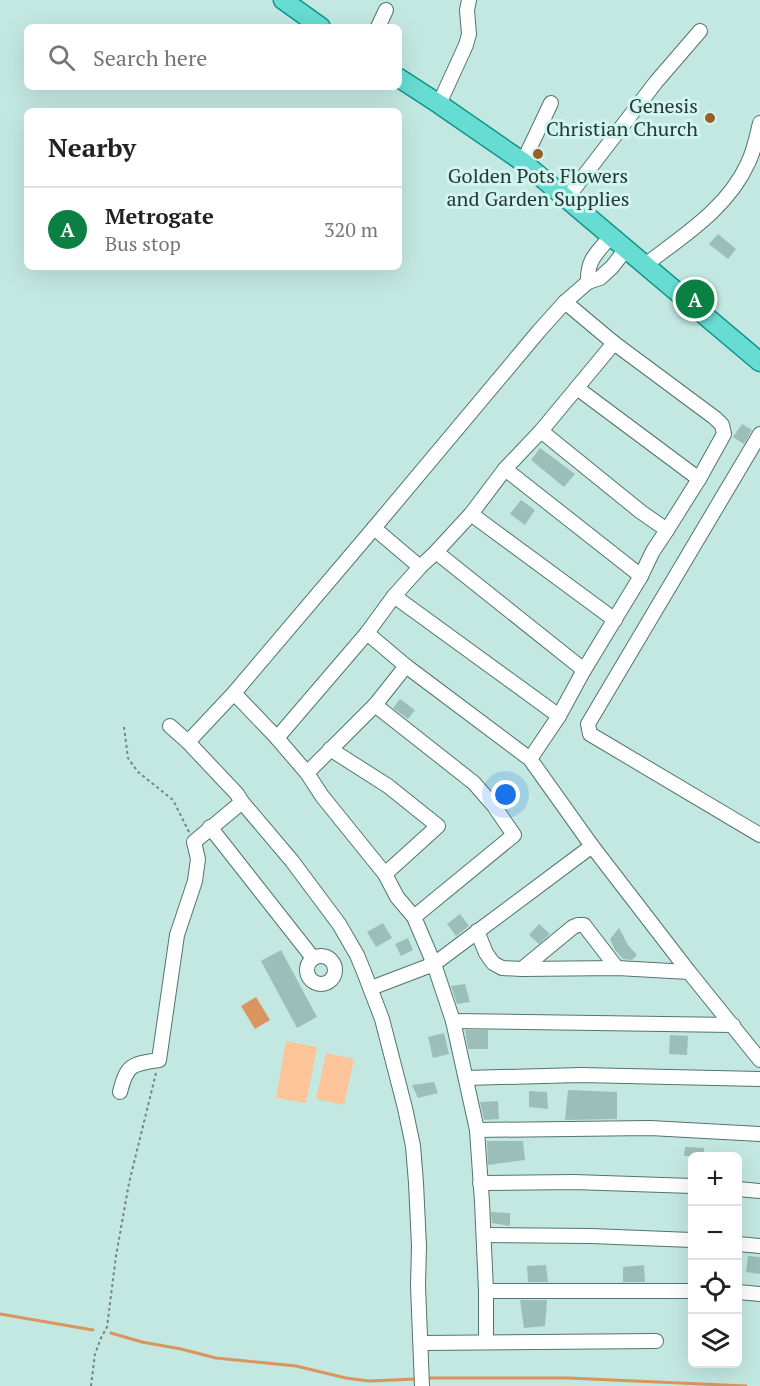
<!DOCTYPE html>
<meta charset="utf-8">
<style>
:root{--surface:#fff;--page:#f2f2f2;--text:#222;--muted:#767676;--line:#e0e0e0;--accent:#0b8043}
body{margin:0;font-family:"PT Serif",serif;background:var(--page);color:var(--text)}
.controls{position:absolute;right:18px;bottom:18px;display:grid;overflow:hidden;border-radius:9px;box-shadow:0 6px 24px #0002}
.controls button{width:54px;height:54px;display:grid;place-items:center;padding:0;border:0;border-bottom:2px solid var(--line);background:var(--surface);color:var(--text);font:30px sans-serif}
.you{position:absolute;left:506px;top:795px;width:21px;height:21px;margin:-15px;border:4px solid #fff;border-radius:50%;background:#1a73e8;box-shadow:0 0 0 9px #1a73e833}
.badge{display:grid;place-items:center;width:39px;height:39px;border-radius:50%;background:var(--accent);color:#fff;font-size:20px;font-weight:700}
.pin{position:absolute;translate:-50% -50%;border:3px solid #fff;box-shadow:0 2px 6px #0006}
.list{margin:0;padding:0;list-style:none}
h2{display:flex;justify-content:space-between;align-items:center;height:78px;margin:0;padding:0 24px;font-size:26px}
h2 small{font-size:20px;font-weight:400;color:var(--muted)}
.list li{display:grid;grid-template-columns:39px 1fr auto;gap:18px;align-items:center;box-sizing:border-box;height:84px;padding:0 24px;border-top:2px solid var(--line)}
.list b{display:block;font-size:22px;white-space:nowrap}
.list p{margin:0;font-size:20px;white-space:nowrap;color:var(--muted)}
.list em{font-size:20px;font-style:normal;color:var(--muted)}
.icon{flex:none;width:33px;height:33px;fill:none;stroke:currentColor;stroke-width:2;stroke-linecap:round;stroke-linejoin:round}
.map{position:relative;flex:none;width:760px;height:1386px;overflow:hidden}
.search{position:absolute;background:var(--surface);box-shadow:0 6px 24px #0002;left:24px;top:24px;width:378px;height:66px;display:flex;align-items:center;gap:15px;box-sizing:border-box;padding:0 21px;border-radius:9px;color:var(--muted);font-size:22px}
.panel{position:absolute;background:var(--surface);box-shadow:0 6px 24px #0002;left:24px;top:108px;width:378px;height:162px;border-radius:9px}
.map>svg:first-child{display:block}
.green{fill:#fec499}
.water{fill:#da955f}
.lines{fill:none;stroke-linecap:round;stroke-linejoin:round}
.stream{stroke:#da955f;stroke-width:3}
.building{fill:#9bbeb9}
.minor-casing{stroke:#53746f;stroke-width:16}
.major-casing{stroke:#109388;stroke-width:21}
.path{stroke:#6f8784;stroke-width:2;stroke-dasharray:3 3;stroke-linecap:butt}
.minor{stroke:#fff;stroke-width:14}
.major{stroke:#67dcd2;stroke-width:18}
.poi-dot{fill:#9d5d26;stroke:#d0f6ef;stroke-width:2}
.labels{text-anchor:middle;stroke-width:6;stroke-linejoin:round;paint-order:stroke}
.poi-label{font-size:20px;fill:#293735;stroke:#d0f6ef;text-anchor:end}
</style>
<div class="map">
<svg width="760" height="1386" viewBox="0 0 760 1386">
<rect width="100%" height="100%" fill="#c3e8e2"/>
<g class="green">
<path d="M286 1041 317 1047 306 1103 276 1098Z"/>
<path d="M326 1053 354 1059 344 1105 316 1099Z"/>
</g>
<path class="water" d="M256 997 270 1020 255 1029 241 1006Z"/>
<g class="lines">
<g class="stream">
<path d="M0 1314 93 1330"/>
<path d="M111 1333 142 1342 181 1349 216 1358 296 1366 346 1378 369 1381 417 1379"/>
<path d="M427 1378H568L746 1386"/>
</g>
</g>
<g class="building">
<path d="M718 234 736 249 728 259 709 244Z"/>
<path d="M742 424 752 430 744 444 733 437Z"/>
<path d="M540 448 575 474 564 487 531 460Z"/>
<path d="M521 500 535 510 525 525 510 514Z"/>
<path d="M400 699 415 710 408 719 393 708Z"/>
<path d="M460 914 469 926 456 936 447 924Z"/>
<path d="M383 923 392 938 376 947 367 932Z"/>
<path d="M539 924 550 934 539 944 529 935Z"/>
<path d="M619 928 628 945 637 955 632 960 623 959 615 950 610 939Z"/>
<path d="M408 938 413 950 401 956 395 944Z"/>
<path d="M281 950 317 1017 297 1028 261 961Z"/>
<path d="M465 984 470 1002 457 1004 451 986Z"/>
<path d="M465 1030H488V1049H468Z"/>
<path d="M444 1033 449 1054 433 1058 428 1037Z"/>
<path d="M670 1035 688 1036 687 1055 669 1054Z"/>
<path d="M434 1082 438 1093 418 1098 412 1085Z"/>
<path d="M568 1090 617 1092V1119L565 1120Z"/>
<path d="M529 1091 547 1092 548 1109 529 1107Z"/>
<path d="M498 1101 499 1119 484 1120 480 1102Z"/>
<path d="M487 1141H523L525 1160 488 1165Z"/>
<path d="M685 1147 704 1148V1156H684Z"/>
<path d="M491 1212 510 1213V1226L492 1223Z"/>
<path d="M748 1256 760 1257V1274L746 1272Z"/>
<path d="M546 1265 548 1282H528L527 1266Z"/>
<path d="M644 1265 645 1282H623V1267Z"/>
<path d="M520 1300H547L545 1326 524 1328Z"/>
</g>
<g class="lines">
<defs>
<g id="minor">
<path d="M378 27 386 10"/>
<path d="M439 104 466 45 469 34 467 10 469 0"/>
<path d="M523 162 551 103"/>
<path d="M567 198 656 82 700 31"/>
<path d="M645 265C683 236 728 208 748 163 754 151 757 136 760 123"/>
<path d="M588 282C587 259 597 253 611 236"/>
<path d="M614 343 715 418 722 425 724 434 699 479 667 530"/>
<path d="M577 388 699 479"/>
<path d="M760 434 588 724 590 734 760 835"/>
<path d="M505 469 641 576"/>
<path d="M471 514 615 620"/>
<path d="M374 528 420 567"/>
<path d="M436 552 584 670"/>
<path d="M394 596 559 716"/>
<path d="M367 633 406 666 530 759 592 846 689 972 760 1060"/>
<path d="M234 693 277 738 307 773 322 796 385 874 397 897 414 917 434 964 453 1021 477 1130 482 1202 486 1291V1342"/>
<path d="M375 705 474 783 494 806 514 835 414 917"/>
<path d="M170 726 188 742 237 794 242 802 292 861 339 924 357 955 364 972 382 1019 405 1108 413 1146 416 1183 419 1246 418 1286 422 1386"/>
<path d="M277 738 367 633 394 596 420 567 436 552 471 514 505 469 541 431 614 343 565 302"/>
<path d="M188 742 234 693 374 528 539 331 565 302 588 282 600 278 612 267 626 249"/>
<path d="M330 749 388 786 438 826 385 874"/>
<path d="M530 759 559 716 584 670 641 576 653 551 667 530 641 512 541 431"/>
<path d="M307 773 375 705 406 666"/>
<path d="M210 827 313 958"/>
<path d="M477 931 486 953 493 963 502 968 522 969 617 968 689 972"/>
<circle cx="321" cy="970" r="14"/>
<path d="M522 969 573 927 578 925H584L617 968"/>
<path d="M371 988 434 964 592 846"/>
<path d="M453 1021 733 1025"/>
<path d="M466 1078 581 1075 760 1079"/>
<path d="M120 1092C127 1064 132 1064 159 1060L177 935 195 881 198 859 194 842 242 802"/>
<path d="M477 1130 650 1128 760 1134"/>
<path d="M480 1183 574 1182 692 1186"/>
<path d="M738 1189 760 1191"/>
<path d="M484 1235 591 1236 692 1240"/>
<path d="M738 1244 760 1246"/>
<path d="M486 1291H692"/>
<path d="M738 1292 760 1294"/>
<path d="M421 1343 656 1341"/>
</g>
<g id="major">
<path d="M283 0 321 27"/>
<path d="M399 78 439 104 523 162 760 362"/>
</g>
</defs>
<use href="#minor" class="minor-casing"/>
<use href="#major" class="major-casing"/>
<g class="path">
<path d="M124 727 128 758 138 772 173 800 189 832"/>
<path d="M91 1386 95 1354 101 1338 107 1327 116 1256 129 1183 156 1073"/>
</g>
<use href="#minor" class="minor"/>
<use href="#major" class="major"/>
</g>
<g class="poi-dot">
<circle cx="710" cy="118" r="6"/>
<circle cx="538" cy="154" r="6"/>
</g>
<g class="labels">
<g class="poi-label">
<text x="698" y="113">Genesis<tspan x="698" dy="23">Christian Church</tspan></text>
<text x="538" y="183" text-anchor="middle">Golden Pots Flowers<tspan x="538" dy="23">and Garden Supplies</tspan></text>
</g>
</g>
</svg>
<div class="controls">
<button>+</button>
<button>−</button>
<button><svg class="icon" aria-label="locate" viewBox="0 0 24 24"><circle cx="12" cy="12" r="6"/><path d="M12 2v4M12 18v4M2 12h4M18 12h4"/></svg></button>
<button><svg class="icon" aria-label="layers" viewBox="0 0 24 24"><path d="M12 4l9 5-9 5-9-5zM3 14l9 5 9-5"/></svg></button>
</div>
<div class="you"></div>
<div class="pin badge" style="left:695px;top:299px">A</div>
<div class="search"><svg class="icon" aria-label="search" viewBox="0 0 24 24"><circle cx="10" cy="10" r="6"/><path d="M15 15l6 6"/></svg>Search here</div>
<section class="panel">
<h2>Nearby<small></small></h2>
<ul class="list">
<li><span class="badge">A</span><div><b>Metrogate</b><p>Bus stop</p></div><em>320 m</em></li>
</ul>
</section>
</div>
